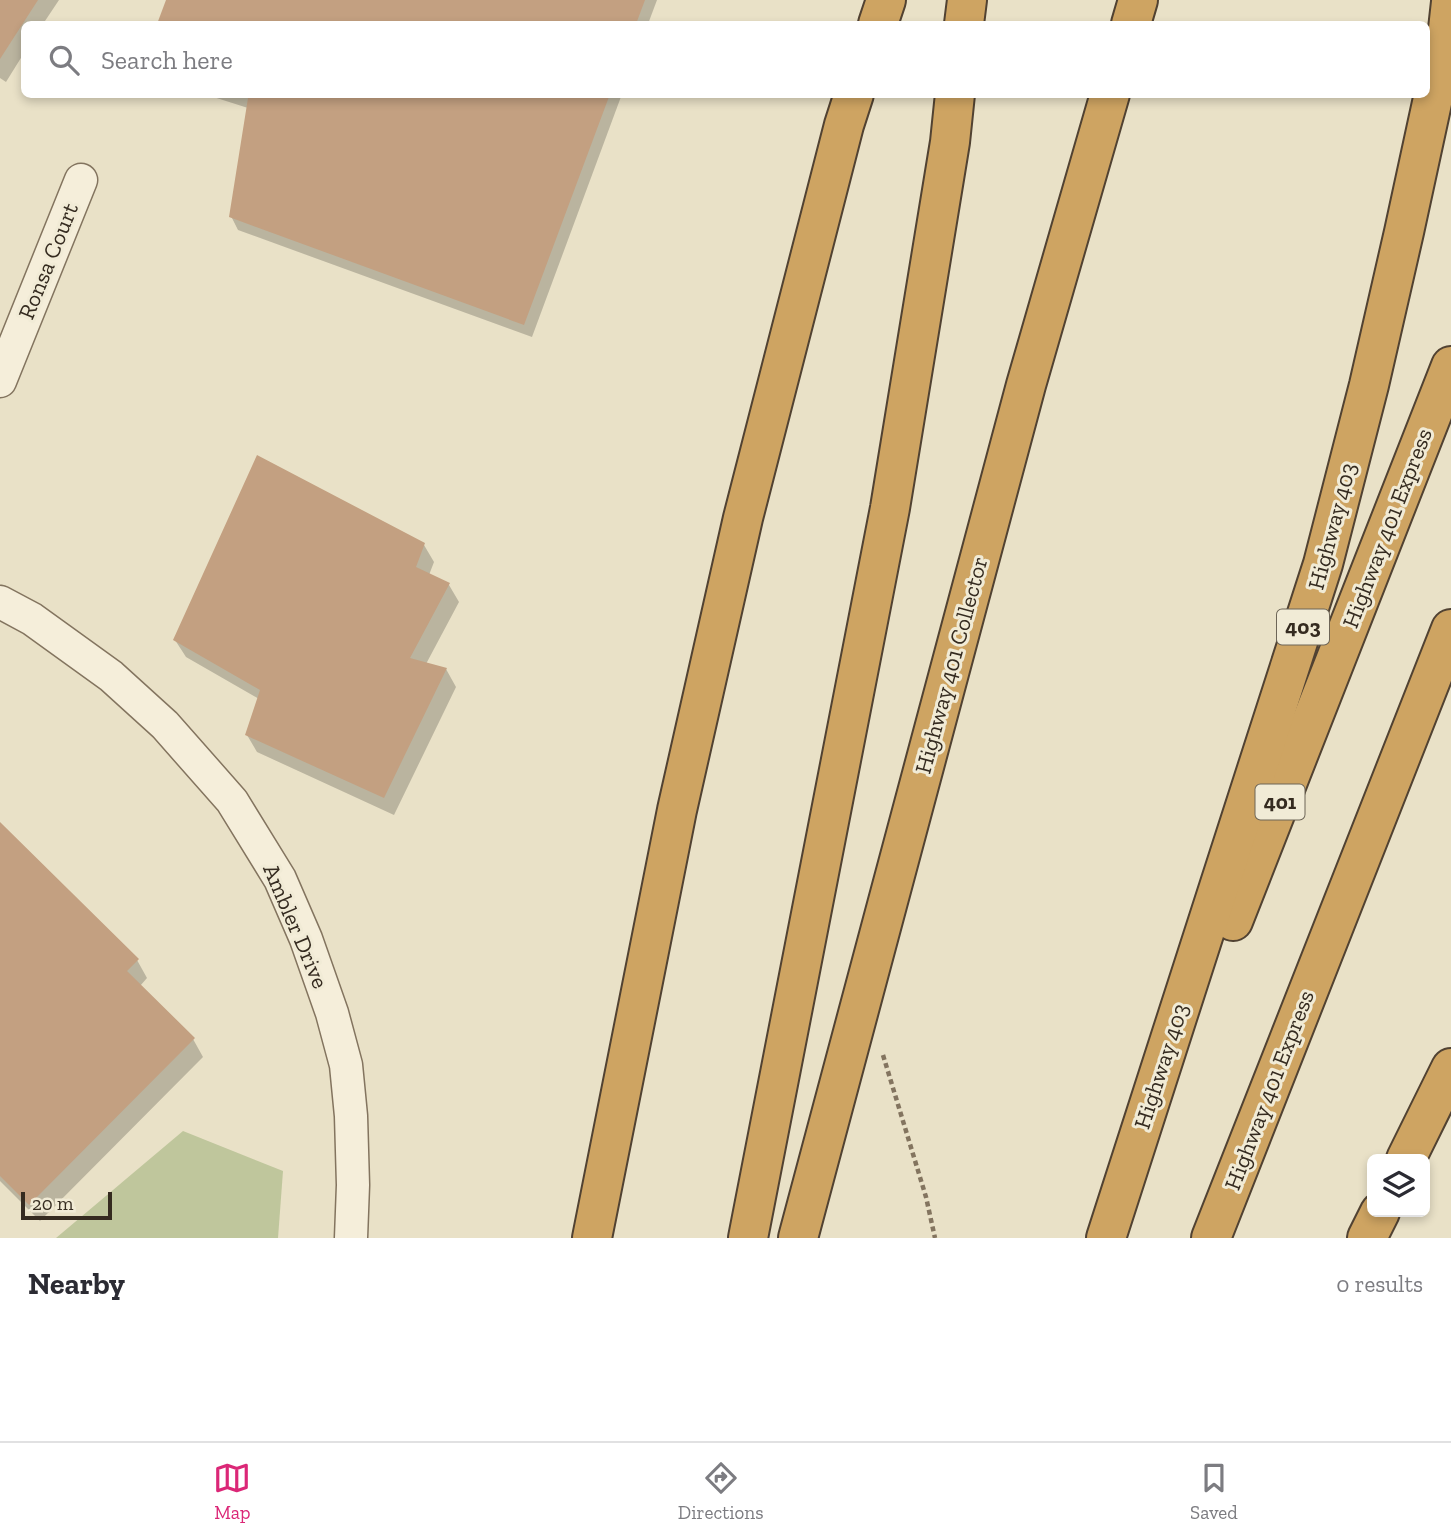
<!DOCTYPE html>
<style>
:root{--surface:#fff;--page:#f7f7f7;--text:#2b2b33;--muted:#7c7c81;--line:#e1e1e2;--accent:#db2777}
body{margin:0;font-family:"Zilla Slab",serif;background:var(--page);color:var(--text)}
.controls{position:absolute;right:21px;bottom:21px;display:grid;overflow:hidden;border-radius:10px;box-shadow:0 4px 10px #0003}
.controls button{width:63px;height:63px;display:grid;place-items:center;padding:0;border:0;border-bottom:2px solid var(--line);background:var(--surface);color:var(--text);font:35px sans-serif}
.scale{position:absolute;left:21px;bottom:18px;width:91px;box-sizing:border-box;padding-left:7px;border:4px solid #352b20;border-top:0;font-size:19px;line-height:24px;white-space:nowrap;color:#352b20;-webkit-text-stroke:5px #f1ebd6;paint-order:stroke}
.list{margin:0;padding:0;list-style:none}
h2{display:flex;justify-content:space-between;align-items:center;height:91px;margin:0;padding:0 28px;font-size:30px}
h2 small{font-size:23px;font-weight:400;color:var(--muted)}
.icon{flex:none;width:38px;height:38px;fill:none;stroke:currentColor;stroke-width:2;stroke-linecap:round;stroke-linejoin:round}
.map{position:relative;flex:none;width:1451px;height:1238px;overflow:hidden}
.search{position:absolute;background:var(--surface);box-shadow:0 4px 10px #0003;left:21px;right:21px;top:21px;height:77px;display:flex;align-items:center;gap:18px;box-sizing:border-box;padding:0 24px;border-radius:10px;color:var(--muted);font-size:26px}
.sheet{height:203px;background:var(--surface)}
nav{display:flex;justify-content:space-around;align-items:center;box-sizing:border-box;height:98px;border-top:2px solid var(--line);background:var(--surface);font-size:19px;color:var(--muted)}
nav a{display:grid;justify-items:center;gap:4px}
nav .on{color:var(--accent)}
.map>svg:first-child{display:block}
.green{fill:#bfc69c}
.shadow{fill:#0003}
.building{fill:#c3a081}
.lines{fill:none;stroke-linecap:round;stroke-linejoin:round}
.minor-casing{stroke:#83745f;stroke-width:35}
.highway-casing{stroke:#514232;stroke-width:42}
.path{stroke:#83745f;stroke-width:4.5;stroke-dasharray:5 3.5;stroke-linecap:butt}
.minor{stroke:#f5eeda;stroke-width:32}
.highway{stroke:#cea462;stroke-width:38}
.labels{text-anchor:middle;stroke-width:6;stroke-linejoin:round;paint-order:stroke}
.shield{fill:#f1ebd6;stroke:#6d6557;stroke-width:2}
.shield-label{font-size:21px;font-weight:bold;fill:#352b20}
.street-label{font-size:23px;fill:#352b20;stroke:#f1ebd6}
</style>
<div class="map">
<svg width="1451" height="1238" viewBox="0 0 1451 1238">
<rect width="100%" height="100%" fill="#e9e1c7"/>
<path class="green" d="M183 1131 283 1171 278 1238H56Z"/>
<g class="shadow">
<path d="M0 0H59L43 24H24V53L6 82 0 78Z"/>
<path d="M168 0H657L648 24H159Z"/>
<path d="M204 94H622L532 337 238 230 231 216 248 108Z"/>
<path d="M424 545 434 562 429 575 449 585 459 602 426 664 446 669 456 687 394 815 257 752 247 735 259 699 186 657 175 640Z"/>
<path d="M0 824 137 960 147 978 140 986 193 1039 203 1057 40 1221 0 1181Z"/>
</g>
<g class="building">
<path d="M0 0H38L0 59Z"/>
<path d="M166 0H645L636 24H157Z"/>
<path d="M238 94H610L524 325 229 217 248 98Z"/>
<path d="M257 455 425 543 416 567 450 583 410 658 447 668 384 798 245 735 260 690 173 640Z"/>
<path d="M0 822 139 959 127 971 195 1038 29 1205 0 1176Z"/>
</g>
<g class="lines">
<defs>
<g id="minor">
<path d="M0 381 81 180"/>
<path d="M0 602 32 619 111 676 165 725 232 801 280 879 306 939 332 1013 346 1065 351 1116 353 1185 351 1238"/>
</g>
<g id="highway">
<path d="M878 24 886 0"/>
<path d="M964 24 967 0"/>
<path d="M1131 24 1138 0"/>
<path d="M1233 921 1451 366"/>
<path d="M1406 1159 1451 1068"/>
<path d="M592 1238 677 810 743 518 844 125 854 94"/>
<path d="M748 1238 890 508 950 142 955 94"/>
<path d="M798 1238 1026 385 1110 94"/>
<path d="M1106 1238 1323 564 1369 385 1404 232 1448 29 1451 2"/>
<path d="M1211 1238 1451 629"/>
<path d="M1367 1238 1380 1212"/>
</g>
</defs>
<use href="#minor" class="minor-casing"/>
<use href="#highway" class="highway-casing"/>
<path class="path" d="M883 1055 926 1197 935 1238"/>
<use href="#minor" class="minor"/>
<use href="#highway" class="highway"/>
</g>
<g class="labels">
<g class="shield">
<rect x="1277" y="609.5" width="52" height="35" rx="5"/>
<rect x="1255.5" y="784.5" width="49" height="35" rx="5"/>
</g>
<g class="shield-label">
<text x="1303" y="634">403</text>
<text x="1280" y="809">401</text>
</g>
<g class="street-label">
<text transform="translate(48 261) rotate(-68)" y="8">Ronsa Court</text>
<text transform="translate(1332 526) rotate(-75)" y="8">Highway 403</text>
<text transform="translate(1387 528) rotate(-69)" y="8">Highway 401 Express</text>
<text transform="translate(951 665) rotate(-75)" y="8">Highway 401 Collector</text>
<text transform="translate(296 926) rotate(67)" y="8">Ambler Drive</text>
<text transform="translate(1161 1066) rotate(-72)" y="8">Highway 403</text>
<text transform="translate(1269 1090) rotate(-69)" y="8">Highway 401 Express</text>
</g>
</g>
</svg>
<div class="controls">
<button><svg class="icon" aria-label="layers" viewBox="0 0 24 24"><path d="M12 4l9 5-9 5-9-5zM3 14l9 5 9-5"/></svg></button>
</div>
<div class="scale">20 m</div>
<div class="search"><svg class="icon" aria-label="search" viewBox="0 0 24 24"><circle cx="10" cy="10" r="6"/><path d="M15 15l6 6"/></svg>Search here</div>
</div>
<section class="sheet">
<h2>Nearby<small>0 results</small></h2>
<ul class="list">
</ul>
</section>
<nav>
<a class="on"><svg class="icon" aria-label="map" viewBox="0 0 24 24"><path d="M3 6l6-2 6 2 6-2v14l-6 2-6-2-6 2zM9 4v14M15 6v14"/></svg>Map</a>
<a><svg class="icon" aria-label="directions" viewBox="0 0 24 24"><path d="M12 3l9 9-9 9-9-9zM9 14v-3h6M13 9l2 2-2 2"/></svg>Directions</a>
<a><svg class="icon" aria-label="saved" viewBox="0 0 24 24"><path d="M7 4h10v16l-5-4-5 4z"/></svg>Saved</a>
</nav>
